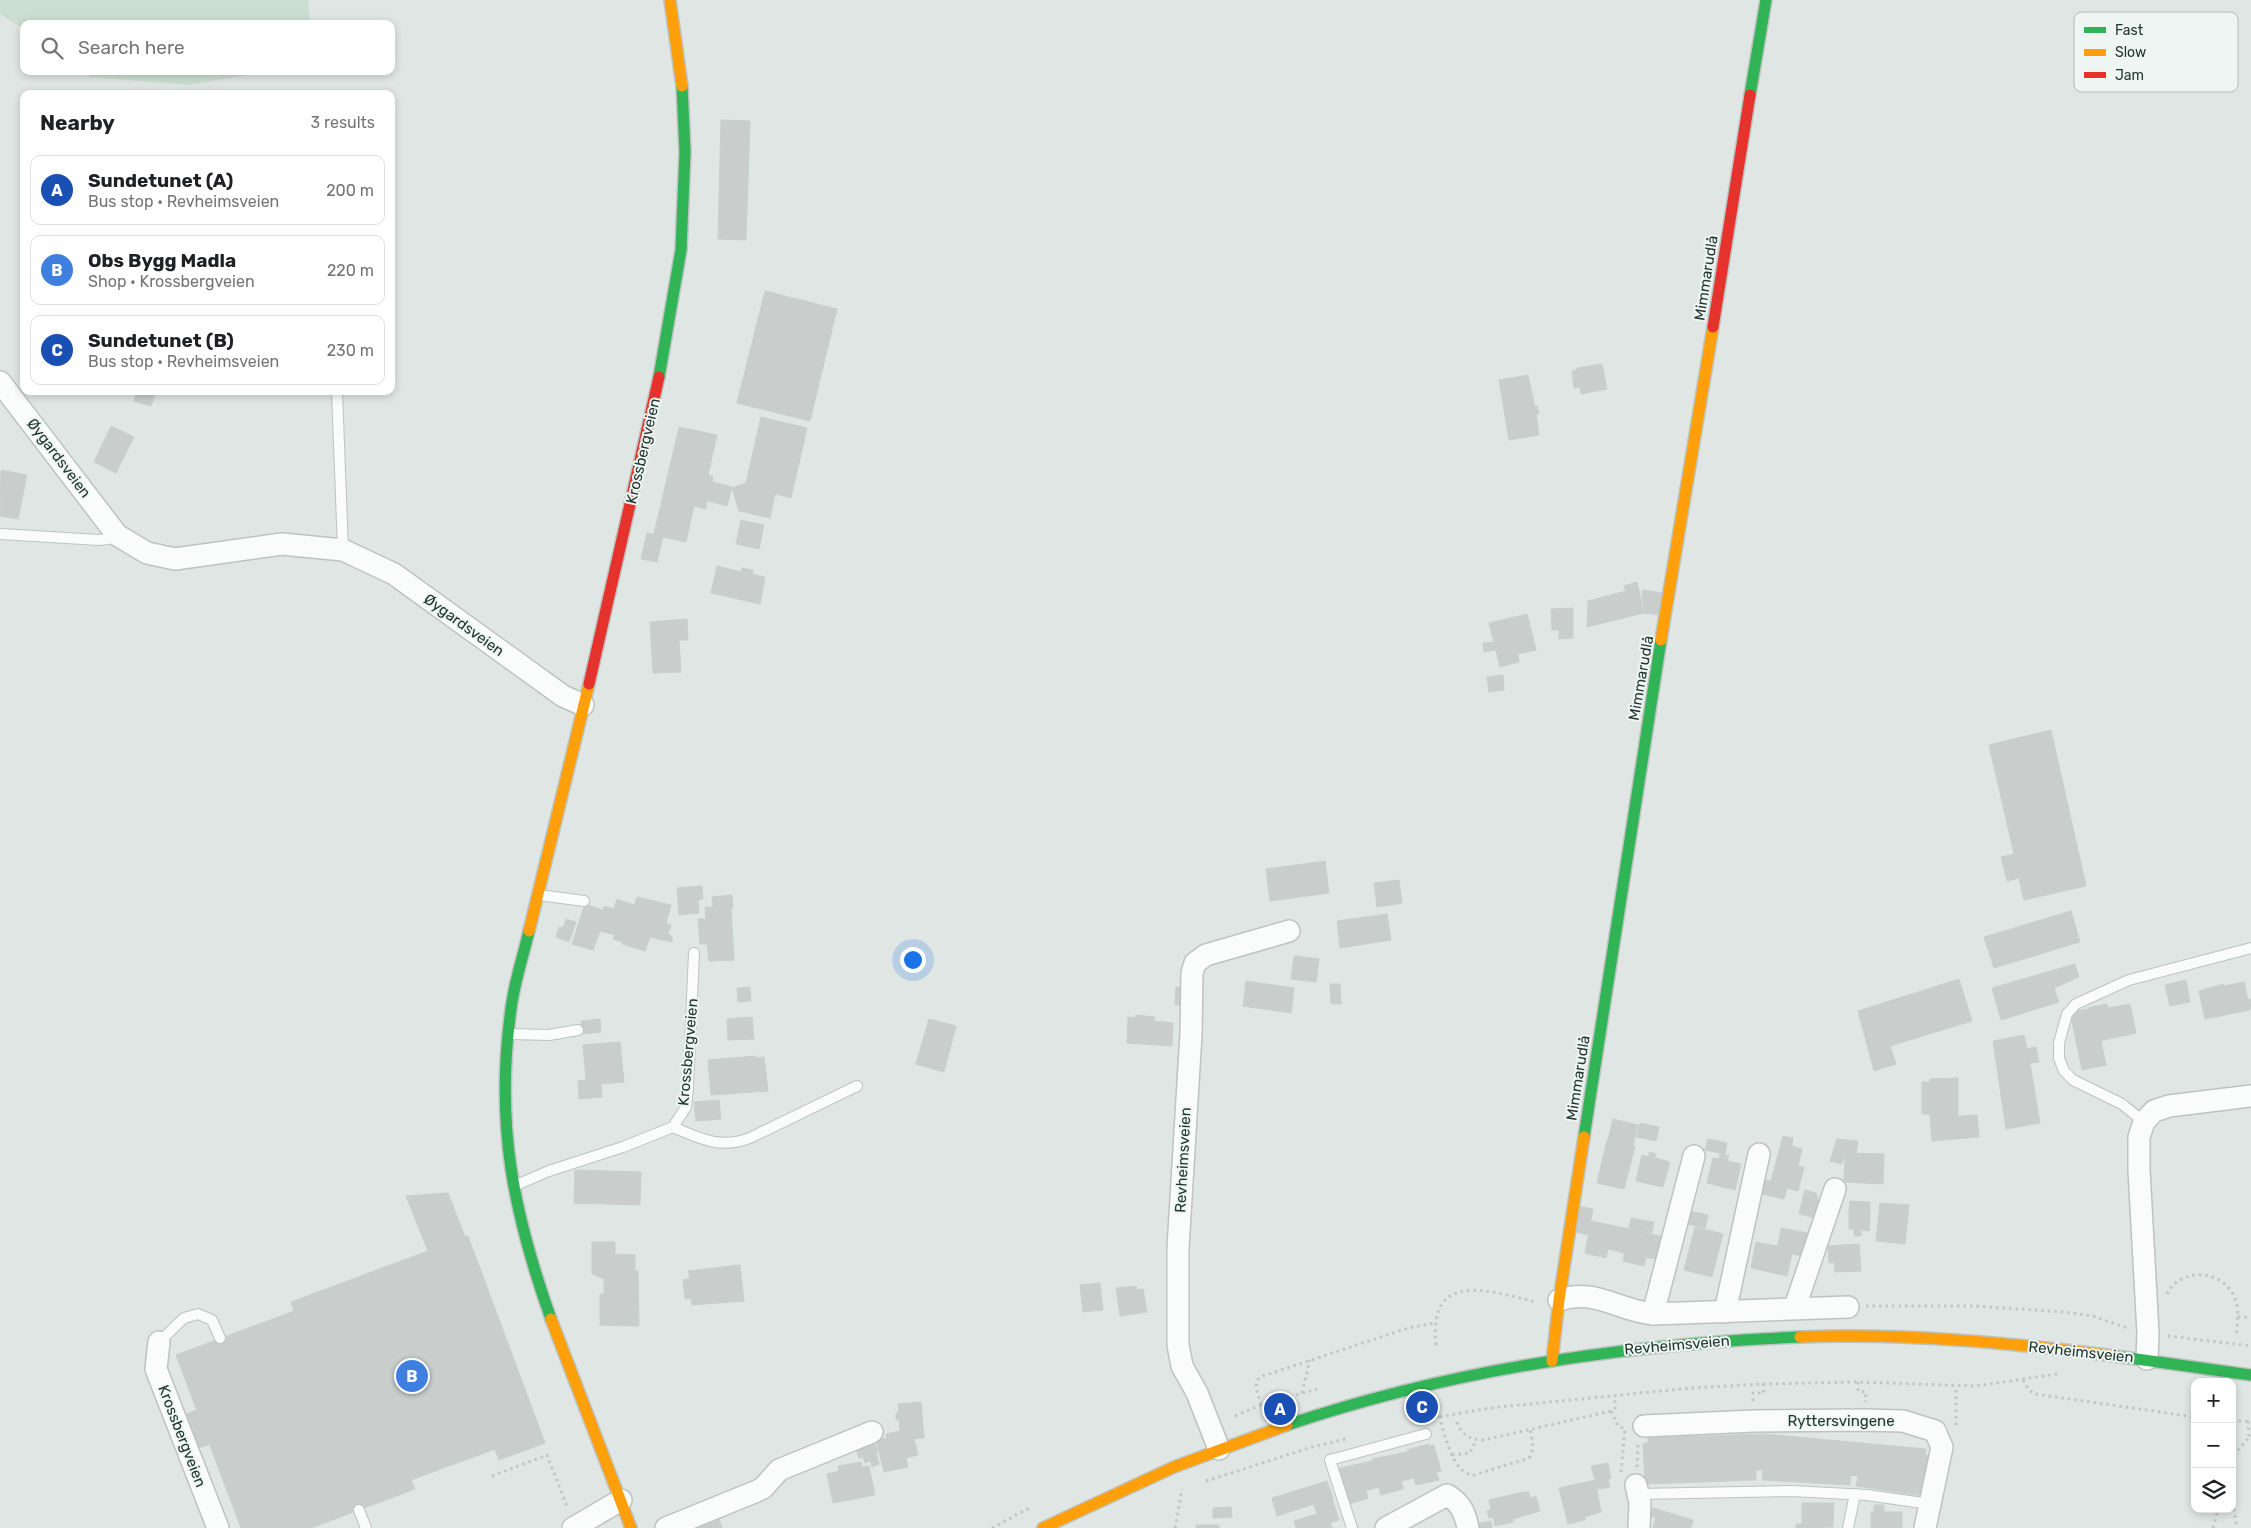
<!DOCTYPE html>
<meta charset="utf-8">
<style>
:root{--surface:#fff;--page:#f6f6f6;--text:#202124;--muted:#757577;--line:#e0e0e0;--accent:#7c3aed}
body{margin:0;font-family:Rubik,sans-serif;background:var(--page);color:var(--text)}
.controls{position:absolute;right:15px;bottom:15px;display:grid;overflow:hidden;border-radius:10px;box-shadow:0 2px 8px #0003}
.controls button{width:45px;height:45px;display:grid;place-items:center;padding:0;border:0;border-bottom:1px solid var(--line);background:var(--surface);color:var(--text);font:25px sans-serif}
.you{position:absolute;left:912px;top:959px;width:18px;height:18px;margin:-12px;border:4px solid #fff;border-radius:50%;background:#1a73e8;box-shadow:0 0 0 8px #1a73e833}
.badge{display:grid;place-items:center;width:32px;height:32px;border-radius:50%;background:var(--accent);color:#fff;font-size:16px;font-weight:700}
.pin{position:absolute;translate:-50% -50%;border:2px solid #fff;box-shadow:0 1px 5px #0006}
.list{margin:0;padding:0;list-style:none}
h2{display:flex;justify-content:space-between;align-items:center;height:65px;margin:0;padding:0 20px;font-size:21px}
h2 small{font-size:16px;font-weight:400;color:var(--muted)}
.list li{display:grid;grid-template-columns:32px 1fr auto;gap:15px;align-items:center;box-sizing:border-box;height:70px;margin:0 10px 10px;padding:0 10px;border:1px solid var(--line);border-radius:10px}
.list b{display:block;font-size:19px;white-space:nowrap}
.list p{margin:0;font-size:16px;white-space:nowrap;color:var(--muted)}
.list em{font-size:16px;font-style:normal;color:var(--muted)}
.icon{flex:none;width:28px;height:28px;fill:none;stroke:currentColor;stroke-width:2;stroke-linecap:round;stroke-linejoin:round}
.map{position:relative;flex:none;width:2251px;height:1528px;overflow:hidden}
.search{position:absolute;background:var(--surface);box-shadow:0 2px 8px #0003;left:20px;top:20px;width:375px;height:55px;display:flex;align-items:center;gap:12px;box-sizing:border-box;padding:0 18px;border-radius:10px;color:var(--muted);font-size:19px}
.panel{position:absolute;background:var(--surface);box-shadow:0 2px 8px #0003;left:20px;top:90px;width:375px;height:305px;border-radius:10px}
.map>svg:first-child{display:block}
.green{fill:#cbded0}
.building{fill:#c9cecc;stroke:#c9cfcc}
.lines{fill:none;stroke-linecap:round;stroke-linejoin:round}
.lane-casing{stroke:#bdc3c0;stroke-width:12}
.street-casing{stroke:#bdc3c0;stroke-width:24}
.fast-casing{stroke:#bdc3c1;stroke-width:14}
.slow-casing{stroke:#bdc3c1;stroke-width:14}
.jam-casing{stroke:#bdc3c1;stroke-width:14}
.path{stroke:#bfc7c5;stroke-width:3;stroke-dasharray:2.5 4;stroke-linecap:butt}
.lane{stroke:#fafbfb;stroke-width:10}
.street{stroke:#fafbfb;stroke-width:21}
.fast{stroke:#30b455;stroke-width:11}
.slow{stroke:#ff9f0a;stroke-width:11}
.jam{stroke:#e5322d;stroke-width:11}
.labels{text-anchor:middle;stroke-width:4;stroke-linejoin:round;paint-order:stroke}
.street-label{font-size:15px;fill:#213630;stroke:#eef5f2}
.key{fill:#eef5f2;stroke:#b0bcb8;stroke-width:1}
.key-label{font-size:14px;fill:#213630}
</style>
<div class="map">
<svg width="2251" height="1528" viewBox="0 0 2251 1528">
<rect width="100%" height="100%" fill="#e0e6e3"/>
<g class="green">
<path d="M0 0H308L310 24H24V29L0 14Z"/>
<path d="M83 71H271L189 85 90 77Z"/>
</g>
<g class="building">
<path d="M721 120 750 121 746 240 718 239Z"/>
<path d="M765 291 837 309 810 421 737 403Z"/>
<path d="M1602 364 1607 389 1581 394 1580 387 1574 388 1572 371 1577 370V368Z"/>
<path d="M1528 375 1535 407 1537 406 1539 414H1536L1539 435 1509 440 1499 380Z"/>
<path d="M137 391H156L151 406 134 401Z"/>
<path d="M761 417 807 428 791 498 775 494 770 518 739 511 732 488 746 483Z"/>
<path d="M111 426 134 437 116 473 94 462Z"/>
<path d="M679 427 717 435 708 475 713 476 712 482 732 487 727 506 707 501 706 509 694 506 686 542 663 537 657 562 641 559 647 533 654 534Z"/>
<path d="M1 470 27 475 18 519 0 516Z"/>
<path d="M741 520 764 525 759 549 736 544Z"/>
<path d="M717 566 741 572 742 568 753 570 752 574 765 577 760 604 711 593Z"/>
<path d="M1637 582 1644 613 1587 627 1588 601 1626 591 1624 586Z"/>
<path d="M1642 590 1664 593 1661 615 1644 613Z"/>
<path d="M1573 608V638L1559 639V630H1552L1551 609Z"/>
<path d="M1527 614 1536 650 1518 654 1519 662 1500 667 1496 650 1484 652 1483 643 1494 642 1489 623Z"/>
<path d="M687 619 688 640H679L681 672 653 673 650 622Z"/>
<path d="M1503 675 1504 690 1489 692 1487 677Z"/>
<path d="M2051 730 2086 886 2024 900 2019 878 2007 881 2001 857 2014 854 1989 745Z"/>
<path d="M1325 861 1329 893 1270 901 1266 869Z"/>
<path d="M1399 880 1402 903 1377 907 1374 883Z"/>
<path d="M702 886 703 899 698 900 699 913 679 915 677 888Z"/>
<path d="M732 895 733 908 731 909 734 960 709 961 707 944H700L698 919H706L705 907H713L712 897Z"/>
<path d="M637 897 671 905 666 923 671 925 668 934 672 936V942L650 937 645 951 622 944Z"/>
<path d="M617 899 634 905 623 942 613 939 615 935 600 931 593 950 572 944 585 904 603 910 604 906 614 909Z"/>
<path d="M2071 911 2080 942 1994 968 1984 937Z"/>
<path d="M1387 914 1391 940 1340 948 1337 921Z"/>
<path d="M566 919 576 922 569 942 556 937 559 927 563 928Z"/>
<path d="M1294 956 1319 959 1316 982 1291 979Z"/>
<path d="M2075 964 2079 977 2054 988 2059 1002 2001 1020 1992 988Z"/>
<path d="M1959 979 1972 1021 1890 1046 1896 1064 1874 1071 1858 1011Z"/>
<path d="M2186 980 2190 1002 2170 1006 2165 985Z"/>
<path d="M1246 981 1294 988 1291 1013 1243 1006Z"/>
<path d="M2244 982 2248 1000 2251 999 2250 1010 2205 1019 2199 991 2223 984 2224 986Z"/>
<path d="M1330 984H1340L1341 1004H1331Z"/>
<path d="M750 987 751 1001 738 1002 737 988Z"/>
<path d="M1176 987 1186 988 1185 1005H1175Z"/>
<path d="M2107 1004 2108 1008 2130 1004 2136 1033 2095 1042 2088 1008Z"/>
<path d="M2088 1009 2095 1042 2101 1041 2106 1065 2082 1070 2070 1012Z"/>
<path d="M1136 1015 1155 1017 1154 1021 1173 1023 1172 1046 1127 1043 1128 1017 1136 1018Z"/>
<path d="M752 1017 754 1039 728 1040 727 1019Z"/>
<path d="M600 1019 601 1032 582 1034 581 1021Z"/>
<path d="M929 1019 956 1026 944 1072 916 1064Z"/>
<path d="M2024 1035 2027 1049 2036 1047 2039 1062 2030 1063 2040 1123 2006 1129 1993 1041Z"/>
<path d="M620 1042 624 1082 601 1084 602 1097 579 1099 578 1081 586 1080 583 1045Z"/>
<path d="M756 1056V1058L764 1057 768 1091 711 1095 708 1060Z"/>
<path d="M1958 1078V1116L1950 1117 1977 1115 1979 1137 1932 1141 1930 1114H1922V1082H1930V1079Z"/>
<path d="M719 1100 721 1119 696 1121 694 1102Z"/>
<path d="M1613 1119 1638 1125 1633 1146 1608 1140Z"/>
<path d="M1640 1123 1659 1127 1656 1141 1637 1137Z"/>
<path d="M1783 1136 1793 1138 1792 1146 1802 1149 1798 1166 1804 1167 1798 1191 1787 1188 1784 1199 1762 1194 1765 1180 1771 1181Z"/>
<path d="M1708 1139 1727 1143 1725 1154 1705 1150Z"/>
<path d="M1837 1139 1858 1141 1856 1153 1845 1152 1842 1164 1830 1161Z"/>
<path d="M1607 1140 1635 1147 1624 1189 1597 1183Z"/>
<path d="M1649 1152 1656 1154 1655 1158 1670 1162 1663 1187 1636 1181 1642 1155 1649 1157Z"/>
<path d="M1845 1153 1884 1154 1883 1184 1844 1182Z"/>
<path d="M1720 1154 1729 1156 1727 1161 1741 1164 1735 1190 1707 1183 1713 1158 1719 1159Z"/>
<path d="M575 1170 641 1172 640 1205 574 1203Z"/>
<path d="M1805 1190 1816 1193 1819 1203 1816 1218 1799 1214Z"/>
<path d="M448 1193 465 1237 428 1251 406 1196Z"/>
<path d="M1850 1201 1870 1202V1211L1849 1210Z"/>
<path d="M1880 1203 1909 1205 1905 1244 1876 1241Z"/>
<path d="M1577 1206 1593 1209 1588 1235 1571 1231Z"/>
<path d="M1849 1210 1870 1211V1220L1849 1219Z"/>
<path d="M1690 1211 1708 1215 1705 1228 1687 1224Z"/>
<path d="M1631 1218 1654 1222 1652 1233 1629 1228Z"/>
<path d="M1849 1219 1870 1220 1869 1231 1861 1230V1236H1854V1229H1849Z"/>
<path d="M1591 1221 1629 1229 1624 1253 1608 1249 1606 1258 1585 1253Z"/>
<path d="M1695 1227 1723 1234 1712 1277 1684 1270Z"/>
<path d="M1781 1228 1808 1233 1803 1256 1792 1254 1793 1249 1778 1246Z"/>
<path d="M1629 1229 1668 1238 1663 1261 1646 1257 1644 1266 1623 1261Z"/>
<path d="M468 1236 545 1443 499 1460 495 1449 411 1480 415 1489 311 1528H241L176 1355 294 1311 291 1302Z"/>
<path d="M592 1242H615V1254L635 1255V1271H638L639 1326 600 1325V1294H604V1279L592 1274Z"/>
<path d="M1756 1242 1793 1249 1787 1276 1751 1268Z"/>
<path d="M1859 1244 1861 1271 1835 1272 1834 1262 1829 1263 1828 1246Z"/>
<path d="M740 1265 744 1301 692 1305 691 1298 685 1299 683 1280 690 1279 688 1271Z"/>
<path d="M1100 1283 1103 1310 1083 1312 1080 1285Z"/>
<path d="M1136 1286 1137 1290 1143 1289 1147 1312 1120 1316 1116 1288Z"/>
<path d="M921 1402 924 1438 914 1439 918 1455 906 1458 908 1467 884 1472 876 1440 887 1438 886 1434 900 1431 899 1419 896 1420V1413L899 1412 898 1404Z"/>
<path d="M197 1410 210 1444 193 1450 181 1416Z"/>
<path d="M1765 1434 1926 1449 1925 1455 1930 1456 1924 1496 1856 1486 1858 1476 1851 1475 1850 1485 1762 1480 1763 1470H1756V1480L1645 1484 1643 1444 1648 1443V1438Z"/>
<path d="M873 1439 878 1451 876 1452 879 1464 872 1467 870 1461 865 1463 863 1457 859 1458 855 1446Z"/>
<path d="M1429 1444V1446L1434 1445 1441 1471 1436 1472 1439 1480 1416 1485 1407 1450Z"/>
<path d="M1407 1452 1414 1478 1401 1481 1403 1489 1381 1495 1372 1459Z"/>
<path d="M1372 1461 1379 1487 1366 1491 1368 1498 1346 1505 1336 1469Z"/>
<path d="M861 1462 862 1467 869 1466 875 1495 833 1503 827 1474 839 1471 838 1466Z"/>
<path d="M1608 1463 1611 1478 1608 1479 1610 1487 1598 1489 1591 1466Z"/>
<path d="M1595 1480 1601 1512 1585 1517V1520L1568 1524 1559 1488Z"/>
<path d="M1327 1481 1333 1498 1277 1516 1272 1498Z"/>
<path d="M1523 1492H1529L1530 1498 1536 1496 1540 1511 1513 1519V1522L1495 1526 1493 1517 1489 1518 1487 1511 1491 1510 1489 1500Z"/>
<path d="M1332 1498 1339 1520 1330 1523 1332 1528H1296L1294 1521 1317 1514 1314 1504Z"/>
<path d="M1802 1503H1834L1833 1527 1796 1528V1524H1802Z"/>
<path d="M1874 1505H1884V1512H1902V1528H1871V1512H1874Z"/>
<path d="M1231 1507 1232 1517 1213 1518V1508Z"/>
<path d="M1653 1508 1693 1520 1691 1528H1653L1656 1517 1651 1516Z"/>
<path d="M718 1514 722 1528H686Z"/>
<path d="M1491 1521 1492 1528H1475L1474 1524Z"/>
<rect x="1196" y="1525" width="23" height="3"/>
</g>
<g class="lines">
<defs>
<g id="lane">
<path d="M337 391 343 550"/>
<path d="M0 534 99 540 108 539 117 535"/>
<path d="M539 895 584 901"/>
<path d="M510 1034 549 1035 578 1030"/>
<path d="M2144 1122 2122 1104 2073 1080 2064 1071 2059 1058V1043L2067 1014 2076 1004 2129 980 2251 948"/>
<path d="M673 1127C700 1139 723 1150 752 1137L857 1086"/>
<path d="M514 1186 549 1171 623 1147 673 1127 686 1107 688 1088 694 953"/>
<path d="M159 1342 184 1318 198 1314 212 1320 220 1338"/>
<path d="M1638 1494 1792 1491 1867 1495 1930 1504"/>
<path d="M359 1510 366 1528"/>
<path d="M1352 1528 1330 1460 1426 1434"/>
<path d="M1848 1528 1855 1494"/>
</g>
<g id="street">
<path d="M0 382 117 535 147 553 175 559 282 544 343 550 394 574 563 696 583 705"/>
<path d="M1559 1300C1596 1288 1616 1310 1653 1314L1848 1307"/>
<path d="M1795 1307 1835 1189"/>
<path d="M1725 1312 1759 1154"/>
<path d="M1653 1314 1694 1156"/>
<path d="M159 1342 156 1369 218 1528"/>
<path d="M2147 1359 2148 1333 2139 1170V1137L2144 1122 2154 1111 2169 1106 2251 1096"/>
<path d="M1644 1426 1754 1421 1864 1420 1903 1421 1935 1431 1942 1447 1925 1528"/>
<path d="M1219 1449 1197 1393 1182 1366 1178 1345V1248L1191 1034 1192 973 1195 963 1206 955 1289 931"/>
<path d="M1636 1485 1640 1503 1639 1528"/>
<path d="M573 1528 621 1500"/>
<path d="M666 1528 757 1491 763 1488 779 1470 872 1432"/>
<path d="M1386 1528 1447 1495C1461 1503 1465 1513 1468 1528"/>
</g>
<g id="fast">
<path d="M1750 95 1766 0"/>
<path d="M659 377 681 250 685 152 682 86"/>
<path d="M529 931C523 957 514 983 511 1009 495 1123 513 1212 551 1319"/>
<path d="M1584 1137 1661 640"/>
<path d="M2115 1356 2251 1375"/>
<path d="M1287 1425C1453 1369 1626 1344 1800 1337"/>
</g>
<g id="slow">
<path d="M670 0 682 86"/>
<path d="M1661 640 1713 327"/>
<path d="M529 931 589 684"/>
<path d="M551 1319 631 1528"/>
<path d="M1800 1337C1905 1333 2011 1343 2115 1356"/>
<path d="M1552 1361 1559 1300 1584 1137"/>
<path d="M1043 1528 1174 1467 1287 1425"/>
</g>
<g id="jam">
<path d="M1713 327 1750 95"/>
<path d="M589 684 659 377"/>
</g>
</defs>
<use href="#lane" class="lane-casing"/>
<use href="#street" class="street-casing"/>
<use href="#fast" class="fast-casing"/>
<use href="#slow" class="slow-casing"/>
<use href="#jam" class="jam-casing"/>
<g class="path">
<path d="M2167 1294C2179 1269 2216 1269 2231 1291 2240 1304 2238 1321 2236 1336"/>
<path d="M1866 1306H1974L2064 1312 2093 1316 2130 1329"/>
<path d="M2238 1316 2251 1318"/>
<path d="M2168 1336 2251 1346"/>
<path d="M1436 1345C1428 1269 1489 1291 1536 1302"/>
<path d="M2023 1380 2029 1390 2035 1394 2195 1417"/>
<path d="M1858 1382V1391L1866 1392 1865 1402"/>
<path d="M1302 1393 1310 1360"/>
<path d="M1753 1401V1393H1764L1763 1384"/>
<path d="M1261 1405 1256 1387 1257 1380 1263 1376 1408 1328 1435 1323"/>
<path d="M1611 1411 1618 1426 1625 1429 1621 1472"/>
<path d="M1235 1416 1261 1405 1317 1389"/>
<path d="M1439 1416C1445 1433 1452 1475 1474 1475L1529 1458C1535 1448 1532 1440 1530 1429"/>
<path d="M1427 1419 1490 1408 1691 1388 1763 1384 1858 1382 1976 1386 2057 1374"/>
<path d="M2232 1421H2251"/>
<path d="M2248 1421 2249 1437 2251 1439"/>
<path d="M1457 1422C1461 1435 1471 1440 1484 1440L1611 1411 1615 1408V1395"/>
<path d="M1956 1425V1386"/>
<path d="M1452 1455 1470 1453 1476 1440"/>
<path d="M2232 1462 2235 1454 2249 1437"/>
<path d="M1637 1467 1638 1444"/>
<path d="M492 1476 547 1455 568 1509"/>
<path d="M1206 1481 1312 1447 1346 1439"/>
<path d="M2232 1496 2237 1528"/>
<path d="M992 1528 1031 1507"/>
<path d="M1175 1528 1182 1489"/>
<path d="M2213 1528 2218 1509"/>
</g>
<use href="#lane" class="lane"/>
<use href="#street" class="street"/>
<use href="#fast" class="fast"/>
<use href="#slow" class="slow"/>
<use href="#jam" class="jam"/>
</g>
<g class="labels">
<g class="street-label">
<text transform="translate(1706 278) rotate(-81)" y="5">Mimmarudlå</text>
<text transform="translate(643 451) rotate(-77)" y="5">Krossbergveien</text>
<text transform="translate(59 458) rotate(53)" y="5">Øygardsveien</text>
<text transform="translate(464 625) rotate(36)" y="5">Øygardsveien</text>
<text transform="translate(1641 678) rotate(-80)" y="5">Mimmarudlå</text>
<text transform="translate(688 1052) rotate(-85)" y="5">Krossbergveien</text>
<text transform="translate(1578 1078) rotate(-81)" y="5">Mimmarudlå</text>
<text transform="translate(1183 1160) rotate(-87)" y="5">Revheimsveien</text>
<text transform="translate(1677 1345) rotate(-5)" y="5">Revheimsveien</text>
<text transform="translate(2081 1352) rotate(6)" y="5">Revheimsveien</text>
<text x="1841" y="1426">Ryttersvingene</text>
<text transform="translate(182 1436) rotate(69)" y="5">Krossbergveien</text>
</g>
</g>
<rect x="2074" y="12" width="164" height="80" rx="8" class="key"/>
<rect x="2084" y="27" width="22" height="6" fill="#30b455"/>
<rect x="2084" y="49" width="22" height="7" fill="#ff9f0a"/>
<rect x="2084" y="72" width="22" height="6" fill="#e5322d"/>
<g class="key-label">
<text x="2115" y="35">Fast</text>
<text x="2115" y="57">Slow</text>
<text x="2115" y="80">Jam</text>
</g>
</svg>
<div class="controls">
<button>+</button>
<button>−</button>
<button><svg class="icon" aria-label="layers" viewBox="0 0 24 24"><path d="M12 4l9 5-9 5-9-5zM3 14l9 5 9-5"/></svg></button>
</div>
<div class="you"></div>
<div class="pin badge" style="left:1280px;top:1409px;background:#1a4fb4">A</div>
<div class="pin badge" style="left:412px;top:1376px;background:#3f7fe0">B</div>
<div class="pin badge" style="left:1422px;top:1407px;background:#1a4fb4">C</div>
<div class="search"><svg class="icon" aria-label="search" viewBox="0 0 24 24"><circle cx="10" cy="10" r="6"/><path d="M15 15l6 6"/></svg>Search here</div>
<section class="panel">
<h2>Nearby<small>3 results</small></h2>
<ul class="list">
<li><span class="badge" style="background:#1a4fb4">A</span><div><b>Sundetunet (A)</b><p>Bus stop · Revheimsveien</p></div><em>200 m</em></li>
<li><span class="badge" style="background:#3f7fe0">B</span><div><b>Obs Bygg Madla</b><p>Shop · Krossbergveien</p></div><em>220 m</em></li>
<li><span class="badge" style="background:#1a4fb4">C</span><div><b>Sundetunet (B)</b><p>Bus stop · Revheimsveien</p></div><em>230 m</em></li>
</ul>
</section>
</div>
